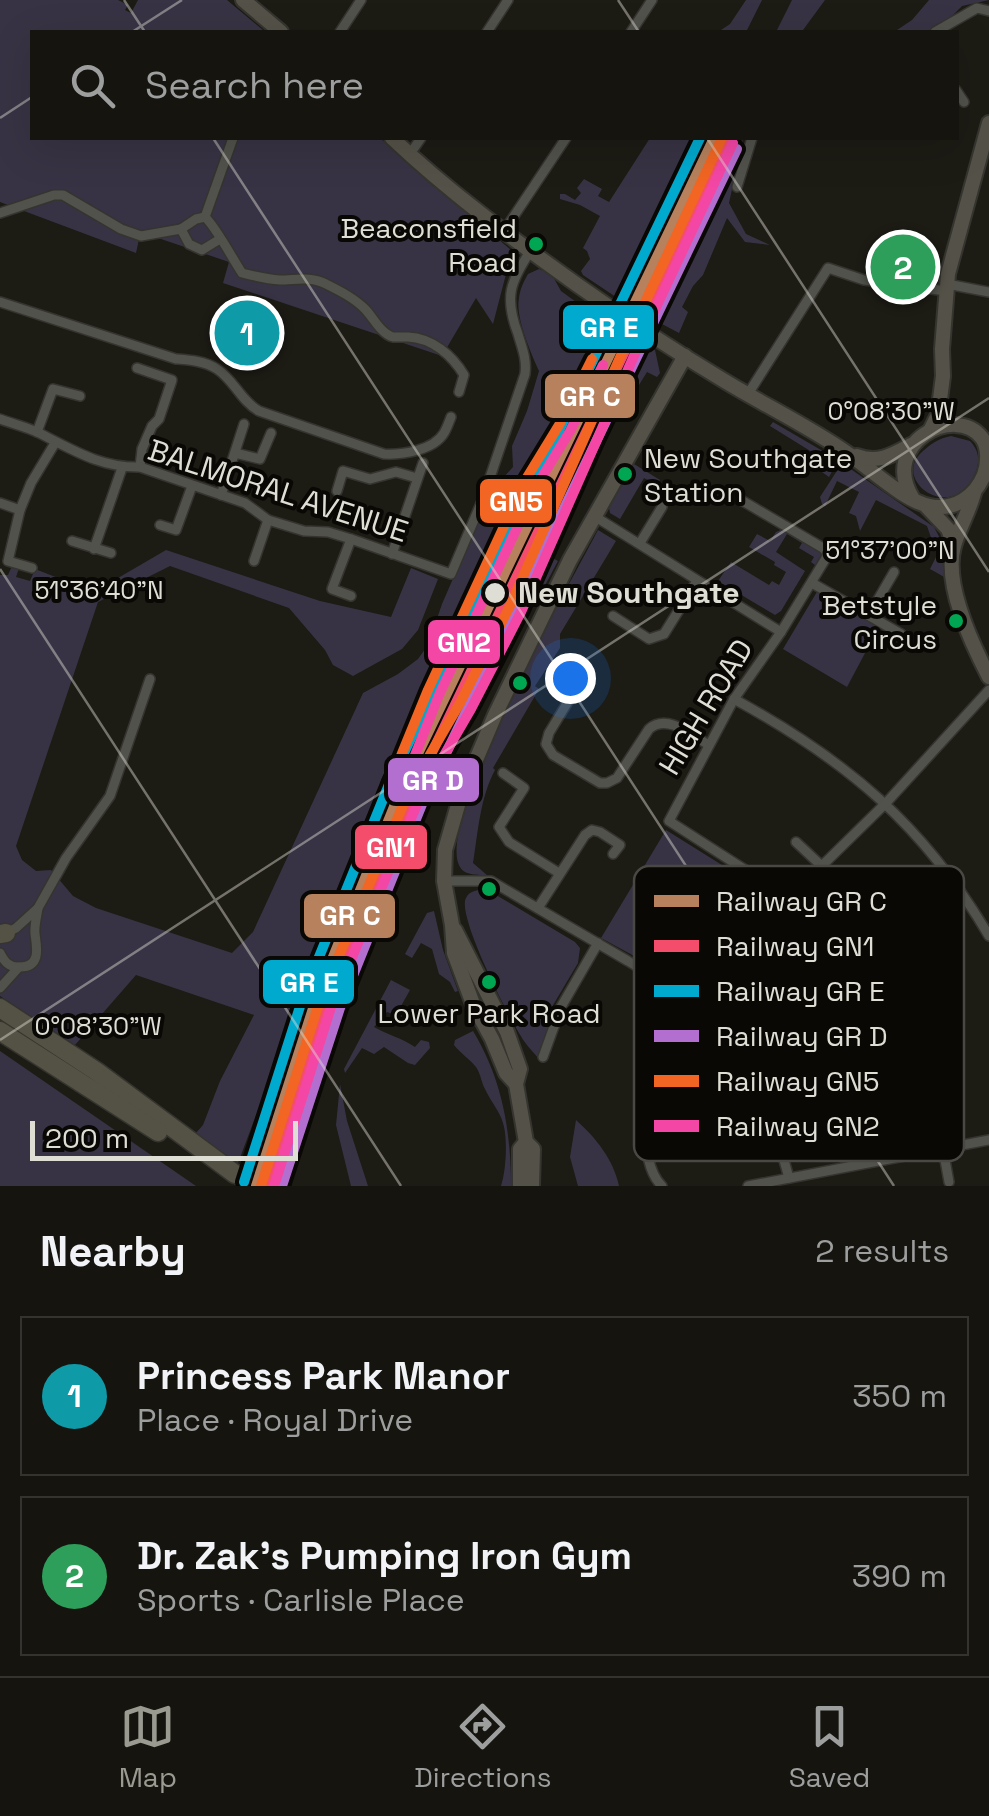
<!DOCTYPE html>
<meta charset="utf-8">
<style>
:root{--surface:#15140f;--page:#22211d;--text:#f1f3f6;--muted:#9d9e9e;--line:#34332f;--accent:#9b9a91}
body{margin:0;font-family:"Space Grotesk",sans-serif;background:var(--page);color:var(--text)}
.scale{position:absolute;left:30px;bottom:25px;width:268px;box-sizing:border-box;padding-left:10px;border:5px solid #dfded5;border-top:0;font-size:28px;line-height:35px;white-space:nowrap;color:#dfded5;-webkit-text-stroke:8px #090804;paint-order:stroke}
.you{position:absolute;left:570px;top:678px;width:35px;height:35px;margin:-25px;border:8px solid #fff;border-radius:50%;background:#1a73e8;box-shadow:0 0 0 15px #1a73e833}
.badge{display:grid;place-items:center;width:65px;height:65px;border-radius:50%;background:var(--accent);color:#fff;font-size:32px;font-weight:700}
.pin{position:absolute;translate:-50% -50%;border:5px solid #fff;box-shadow:0 2px 10px #0006}
.list{margin:0;padding:0;list-style:none}
h2{display:flex;justify-content:space-between;align-items:center;height:130px;margin:0;padding:0 40px;font-size:42px}
h2 small{font-size:32px;font-weight:400;color:var(--muted)}
.list li{display:grid;grid-template-columns:65px 1fr auto;gap:30px;align-items:center;box-sizing:border-box;height:160px;margin:0 20px 20px;padding:0 20px;border:2px solid var(--line);border-radius:0px}
.list b{display:block;font-size:38px;white-space:nowrap}
.list p{margin:0;font-size:32px;white-space:nowrap;color:var(--muted)}
.list em{font-size:32px;font-style:normal;color:var(--muted)}
.icon{flex:none;width:55px;height:55px;fill:none;stroke:currentColor;stroke-width:2;stroke-linecap:round;stroke-linejoin:round}
.map{position:relative;flex:none;width:989px;height:1186px;overflow:hidden}
.search{position:absolute;background:var(--surface);box-shadow:0 10px 40px #0002;left:30px;right:30px;top:30px;height:110px;display:flex;align-items:center;gap:25px;box-sizing:border-box;padding:0 35px;border-radius:0px;color:var(--muted);font-size:38px}
.sheet{height:490px;background:var(--surface)}
nav{display:flex;justify-content:space-around;align-items:center;box-sizing:border-box;height:140px;border-top:2px solid var(--line);background:var(--surface);font-size:28px;color:var(--muted)}
nav a{display:grid;justify-items:center;gap:5px}
nav .on{color:var(--accent)}
.map>svg:first-child{display:block}
.green{fill:#383344}
.lines{fill:none;stroke-linecap:round;stroke-linejoin:round}
.highway-tunnel{stroke:#393831;stroke-width:18;stroke-dasharray:18 9;stroke-linecap:butt}
.street-casing{stroke:#35342f;stroke-width:12}
.primary-casing{stroke:#35342f;stroke-width:18}
.highway-casing{stroke:#35342f;stroke-width:21}
.street{stroke:#52524c;stroke-width:9}
.primary{stroke:#545248;stroke-width:14}
.highway{stroke:#545244;stroke-width:18}
.rail-1-casing{stroke:#090804;stroke-width:18}
.rail-2-casing{stroke:#090804;stroke-width:18}
.rail-3-casing{stroke:#090804;stroke-width:18}
.rail-4-casing{stroke:#090804;stroke-width:18}
.rail-5-casing{stroke:#090804;stroke-width:18}
.rail-6-casing{stroke:#090804;stroke-width:18}
.rail-1{stroke:#b6815c;stroke-width:10}
.rail-2{stroke:#f44d6c;stroke-width:10}
.rail-3{stroke:#00a9ce;stroke-width:10}
.rail-4{stroke:#b36fd0;stroke-width:10}
.rail-5{stroke:#f26522;stroke-width:10}
.rail-6{stroke:#f346a5;stroke-width:10}
.ticks{fill:none;stroke:#dfded5;stroke-width:2.5;stroke-opacity:0.45}
.bus-dot{fill:#00a651;stroke:#090804;stroke-width:4}
.stop-dot{fill:#dfded5;stroke:#090804;stroke-width:4}
.labels{text-anchor:middle;stroke-width:8;stroke-linejoin:round;paint-order:stroke}
.bus-label{font-size:28px;fill:#dfded5;stroke:#090804;text-anchor:end}
.street-label{font-size:30px;fill:#dfded5;stroke:#090804}
.stop-label{font-size:30px;font-weight:bold;fill:#dfded5;stroke:#090804;text-anchor:start}
.key{fill:#090804;stroke:#494843;stroke-width:2.5}
.key-label{font-size:28px;fill:#dfded5}
.ticks-label{font-size:25px;text-anchor:middle;fill:#dfded5;stroke:#090804;stroke-width:8;stroke-linejoin:round;paint-order:stroke}
.line-badge{stroke:#090804;stroke-width:4}
.badge-label{font-size:28px;text-anchor:middle;font-weight:bold;fill:#fff}
</style>
<div class="map">
<svg width="989" height="1186" viewBox="0 0 989 1186">
<rect width="100%" height="100%" fill="#1c1b14"/>
<g class="green">
<path d="M0 0H118L128 5 125 10 131 13 138 0H227L263 30V32H32V138H380L512 251 493 324 476 298 442 356 223 283 229 262 161 239H139L136 253 0 202Z"/>
<path d="M746 0H762L746 32H718L730 24Z"/>
<path d="M792 0H825L803 30 805 32H776Z"/>
<path d="M929 0H989L962 6 951 17 932 27 931 32H894L912 20Z"/>
<path d="M650 138H694L619 299 583 275 581 271 590 259 587 251 583 248 600 216 580 205 560 199V194H565L575 200 581 193 577 188 584 179 602 189 598 196 609 202Z"/>
<path d="M725 138H743L729 203 746 234 770 245 745 242 727 218 703 275 693 286 682 307 688 312 679 333 643 314Z"/>
<path d="M539 269 552 275 561 291 576 302 591 306 610 318 530 467 505 508 472 580 342 887 238 1163 195 1134 203 1125 220 1081 254 1015 136 975 75 1045 0 996V575H8L12 566 19 568 16 577 30 581 35 569 94 592 166 550 320 601 391 617 411 568 438 579 418 630 402 649 353 676 333 665 325 650 289 608 170 566 98 602 16 846 22 860 36 871 51 870 73 896 96 908 232 953 253 932 363 693 398 674 418 659 428 645 442 604 491 491 513 467 512 446 527 411 539 371C531 353 515 317 519 298 520 289 524 281 528 274Z"/>
<path d="M634 335 655 350 660 373 657 377 647 372 639 385H627L576 497 573 496 570 500 549 556 558 561 534 606 527 604C487 686 439 764 399 847L395 845 389 859 391 861 359 926 393 838 498 643 565 496 585 443Z"/>
<path d="M773 422 838 460 829 477 822 472 828 462 770 426Z"/>
<path d="M951 436 970 441C981 453 980 464 973 478 949 523 890 479 923 451 932 443 940 438 951 436Z"/>
<path d="M842 463 934 527 945 548 946 578 930 569 937 555 927 526 876 500 860 531 856 516 849 513 859 492 837 481 825 506 822 504 820 497Z"/>
<path d="M634 464 660 480 657 485 644 478 620 519 610 513 609 508Z"/>
<path d="M783 529 823 552 815 565 811 562 814 557 799 548 802 543 787 534 776 552 805 571 781 611 775 615 718 581 731 562 769 585 772 581 779 585 786 572 774 565 775 562 749 547 757 534 770 541 776 532Z"/>
<path d="M598 530 616 541 560 634V648L535 686 539 689 493 768 495 770C480 798 478 832 473 863L488 876C478 874 465 876 460 867 433 825 572 580 598 530Z"/>
<path d="M821 585 882 621 847 687 783 649Z"/>
<path d="M666 830 749 882 671 976 601 938Z"/>
<path d="M486 889 575 942 580 948 578 963 546 1017 550 1029 539 1059C534 1053 528 1047 524 1041 511 1022 456 915 466 898 470 890 478 890 486 889Z"/>
<path d="M434 911 443 950 458 991 455 992 450 982 439 974 432 949 421 943 412 958 405 954 427 913Z"/>
<path d="M391 980 410 990 396 1015 387 1012 374 1027C388 1035 402 1038 415 1047L421 1040 429 1042 430 1048 415 1065 408 1063 384 1047 374 1054 362 1048 345 1073 344 1069Z"/>
<path d="M473 1031C502 1079 511 1130 511 1186H501C506 1171 508 1139 503 1123 500 1112 490 1100 485 1089 481 1082 481 1074 476 1067 470 1059 461 1054 454 1045L455 1040Z"/>
<path d="M0 1051 196 1186H0Z"/>
<path d="M340 1084 347 1121 368 1186H351L336 1125Z"/>
<path d="M576 1120C596 1138 613 1159 619 1186H578L570 1157Z"/>
</g>
<g class="lines">
<path class="highway-tunnel" d="M235 1174 253 1186"/>
<defs>
<g id="street">
<path d="M340 32 361 0"/>
<path d="M487 32 508 0"/>
<path d="M631 32 652 0"/>
<path d="M935 32 977 8 989 11"/>
<path d="M956 90 964 102"/>
<path d="M233 138 205 217C216 227 232 258 242 273 254 276 267 279 280 280 296 280 311 276 326 284 340 291 354 298 365 309 373 317 381 334 393 337 393 337 407 337 408 337 432 338 452 355 464 375L459 392"/>
<path d="M410 154 421 138"/>
<path d="M737 187 752 138"/>
<path d="M0 213 54 195H63L121 229 141 236 181 229 189 244 202 250 220 239"/>
<path d="M181 229 196 219 205 217"/>
<path d="M504 231 566 138"/>
<path d="M947 284 989 292"/>
<path d="M0 302 176 359C189 360 205 361 217 369 234 380 241 401 259 411L384 454C403 455 434 450 444 433 447 428 449 422 451 417"/>
<path d="M137 368 172 380 159 419 152 426 142 449 140 467"/>
<path d="M748 394 828 268 864 280 946 291"/>
<path d="M0 419C13 424 27 427 39 433 73 450 101 468 140 467L245 503 268 520 304 531 328 532 351 539 451 574 482 501 525 374C527 359 522 348 518 334 504 297 510 282 531 250"/>
<path d="M37 432 53 389 80 396"/>
<path d="M235 453 260 459 271 433"/>
<path d="M337 491 343 471 370 479 396 472 417 478"/>
<path d="M221 495 244 424"/>
<path d="M741 500 823 548 827 553 826 558 781 632 734 699 669 821 789 898 836 953 891 1039 931 1150"/>
<path d="M0 503 20 510"/>
<path d="M594 516 781 632"/>
<path d="M160 525 176 530 192 486"/>
<path d="M351 539 332 589 351 596"/>
<path d="M72 541 111 553"/>
<path d="M640 543 662 507"/>
<path d="M94 549 122 468"/>
<path d="M392 554 423 463"/>
<path d="M254 561 268 520"/>
<path d="M32 568 8 561 20 510 31 483 55 443"/>
<path d="M812 583 901 634"/>
<path d="M869 615 894 572"/>
<path d="M613 616 649 639 664 634 697 581"/>
<path d="M583 677 549 733 546 744 553 755 600 783H607L617 778 649 729C667 713 692 735 709 745"/>
<path d="M734 699C846 760 924 825 989 936"/>
<path d="M503 773 524 788 499 827 509 842 559 873"/>
<path d="M796 842 857 899"/>
<path d="M444 881H491L628 961 681 994 724 1037 753 1081 778 1139 789 1178"/>
<path d="M789 898 886 803 989 690"/>
<path d="M38 908 66 858 110 796 150 679"/>
<path d="M538 908 585 835 592 830 600 832 620 845 613 854"/>
<path d="M0 953C4 961 9 968 20 967 41 967 37 948 35 934 34 926 37 916 38 908L16 928 6 933"/>
<path d="M0 988 19 967"/>
<path d="M543 1057 561 1007 598 943"/>
<path d="M943 1149 949 1182"/>
<path d="M662 1186C648 1173 645 1144 645 1124L724 1037"/>
<path d="M748 1186 989 1140"/>
</g>
<g id="primary">
<path d="M243 0 281 32"/>
<path d="M392 138C449 192 513 239 576 284 624 318 673 350 723 380 764 405 808 426 847 453 870 468 904 501 930 506 954 511 975 497 984 475 988 464 989 448 982 438 956 403 878 443 913 499"/>
<path d="M931 429 938 415 943 376 942 349 948 274 989 123"/>
<path d="M857 456C878 464 892 455 911 445"/>
<path d="M974 493C969 512 959 528 954 546 943 584 972 644 989 677"/>
<path d="M927 507 948 529 954 545"/>
<path d="M455 930 507 1032 520 1069 516 1084 526 1142 533 1149 532 1186"/>
<path d="M516 1084 506 1073 492 1039 473 1004 454 953 452 925 444 881 445 850 460 798 470 774 495 715 570 560 685 356"/>
<path d="M520 1186V1149L526 1142"/>
</g>
<g id="highway">
<path d="M0 934 6 933"/>
<path d="M0 1008 96 1071 235 1174"/>
<path d="M0 1031 158 1132"/>
</g>
</defs>
<use href="#street" class="street-casing"/>
<use href="#primary" class="primary-casing"/>
<use href="#highway" class="highway-casing"/>
<use href="#street" class="street"/>
<use href="#primary" class="primary"/>
<use href="#highway" class="highway"/>
<defs>
<path id="rail-1" d="M256 1186 316 999 402 787 714 138"/>
<path id="rail-2" d="M269 1186 328 1003 413 792 725 143"/>
<path id="rail-3" d="M244 1182 304 994 390 782 700 138"/>
<path id="rail-4" d="M282 1186 340 1008 425 797 737 149"/>
<g id="rail-5">
<path d="M389 785 428 690 526 479 559 425 592 359"/>
<path d="M261 1186 320 1000 410 789 460 703 510 606 633 328 722 138"/>
</g>
<g id="rail-6">
<path d="M401 790 439 695 537 485 570 431 603 365"/>
<path d="M274 1186 332 1004 421 795 471 709 521 612 644 333 733 143"/>
</g>
</defs>
<use href="#rail-1" class="rail-1-casing"/>
<use href="#rail-2" class="rail-2-casing"/>
<use href="#rail-3" class="rail-3-casing"/>
<use href="#rail-4" class="rail-4-casing"/>
<use href="#rail-5" class="rail-5-casing"/>
<use href="#rail-6" class="rail-6-casing"/>
<use href="#rail-1" class="rail-1"/>
<use href="#rail-2" class="rail-2"/>
<use href="#rail-3" class="rail-3"/>
<use href="#rail-4" class="rail-4"/>
<use href="#rail-5" class="rail-5"/>
<use href="#rail-6" class="rail-6"/>
</g>
<path class="ticks" d="M124 0 145 32M618 0 639 32M132 32 182 0M0 118 32 97M213 138 894 1186M707 138 989 572M0 569 401 1186M0 1040 989 398"/>
<g class="bus-dot">
<circle cx="536" cy="244" r="9"/>
<circle cx="625" cy="474" r="9"/>
<circle cx="956" cy="621" r="9"/>
<circle cx="520" cy="683" r="9"/>
<circle cx="489" cy="889" r="9"/>
<circle cx="489" cy="982" r="9"/>
</g>
<circle class="stop-dot" cx="495" cy="593" r="12"/>
<g class="labels">
<g class="bus-label">
<text x="517" y="238">Beaconsfield<tspan x="517" dy="34">Road</tspan></text>
<text x="644" y="468" text-anchor="start">New Southgate<tspan x="644" dy="34">Station</tspan></text>
<text x="937" y="615">Betstyle<tspan x="937" dy="34">Circus</tspan></text>
<text x="489" y="1023" text-anchor="middle">Lower Park Road</text>
</g>
<g class="street-label">
<text transform="translate(278 491) rotate(18)" y="10">BALMORAL AVENUE</text>
<text transform="translate(706 707) rotate(-59)" y="10">HIGH ROAD</text>
</g>
<g class="stop-label">
<text x="518" y="603">New Southgate</text>
</g>
</g>
<rect x="634" y="866" width="330" height="295" rx="15" class="key"/>
<rect x="654" y="895" width="45" height="12" fill="#b6815c"/>
<rect x="654" y="940" width="45" height="12" fill="#f44d6c"/>
<rect x="654" y="985" width="45" height="12" fill="#00a9ce"/>
<rect x="654" y="1030" width="45" height="12" fill="#b36fd0"/>
<rect x="654" y="1075" width="45" height="12" fill="#f26522"/>
<rect x="654" y="1120" width="45" height="12" fill="#f346a5"/>
<g class="key-label">
<text x="716" y="911">Railway GR C</text>
<text x="716" y="956">Railway GN1</text>
<text x="716" y="1001">Railway GR E</text>
<text x="716" y="1046">Railway GR D</text>
<text x="716" y="1091">Railway GN5</text>
<text x="716" y="1136">Railway GN2</text>
</g>
<g class="ticks-label">
<text x="891" y="420">0°08'30"W</text>
<text x="890" y="559">51°37'00"N</text>
<text x="99" y="599">51°36'40"N</text>
<text x="98" y="1035">0°08'30"W</text>
</g>
<g class="line-badge">
<rect x="561" y="303" width="95" height="48" rx="10" fill="#00a9ce"/>
<rect x="543" y="372" width="94" height="48" rx="10" fill="#b6815c"/>
<rect x="478" y="477" width="76" height="48" rx="10" fill="#f26522"/>
<rect x="426" y="618" width="76" height="48" rx="10" fill="#f346a5"/>
<rect x="386" y="756" width="95" height="48" rx="10" fill="#b36fd0"/>
<rect x="353" y="823" width="76" height="48" rx="10" fill="#f44d6c"/>
<rect x="302" y="892" width="95" height="48" rx="10" fill="#b6815c"/>
<rect x="261" y="958" width="95" height="48" rx="10" fill="#00a9ce"/>
</g>
<g class="badge-label">
<text x="609" y="337">GR E</text>
<text x="590" y="406">GR C</text>
<text x="516" y="511">GN5</text>
<text x="464" y="652">GN2</text>
<text x="433" y="790">GR D</text>
<text x="391" y="857">GN1</text>
<text x="350" y="925">GR C</text>
<text x="309" y="992">GR E</text>
</g>
</svg>
<div class="scale">200 m</div>
<div class="you"></div>
<div class="pin badge" style="left:247px;top:333px;background:#0f9aa8">1</div>
<div class="pin badge" style="left:903px;top:267px;background:#2e9e5b">2</div>
<div class="search"><svg class="icon" aria-label="search" viewBox="0 0 24 24"><circle cx="10" cy="10" r="6"/><path d="M15 15l6 6"/></svg>Search here</div>
</div>
<section class="sheet">
<h2>Nearby<small>2 results</small></h2>
<ul class="list">
<li><span class="badge" style="background:#0f9aa8">1</span><div><b>Princess Park Manor</b><p>Place · Royal Drive</p></div><em>350 m</em></li>
<li><span class="badge" style="background:#2e9e5b">2</span><div><b>Dr. Zak's Pumping Iron Gym</b><p>Sports · Carlisle Place</p></div><em>390 m</em></li>
</ul>
</section>
<nav>
<a class="on"><svg class="icon" aria-label="map" viewBox="0 0 24 24"><path d="M3 6l6-2 6 2 6-2v14l-6 2-6-2-6 2zM9 4v14M15 6v14"/></svg>Map</a>
<a><svg class="icon" aria-label="directions" viewBox="0 0 24 24"><path d="M12 3l9 9-9 9-9-9zM9 14v-3h6M13 9l2 2-2 2"/></svg>Directions</a>
<a><svg class="icon" aria-label="saved" viewBox="0 0 24 24"><path d="M7 4h10v16l-5-4-5 4z"/></svg>Saved</a>
</nav>
